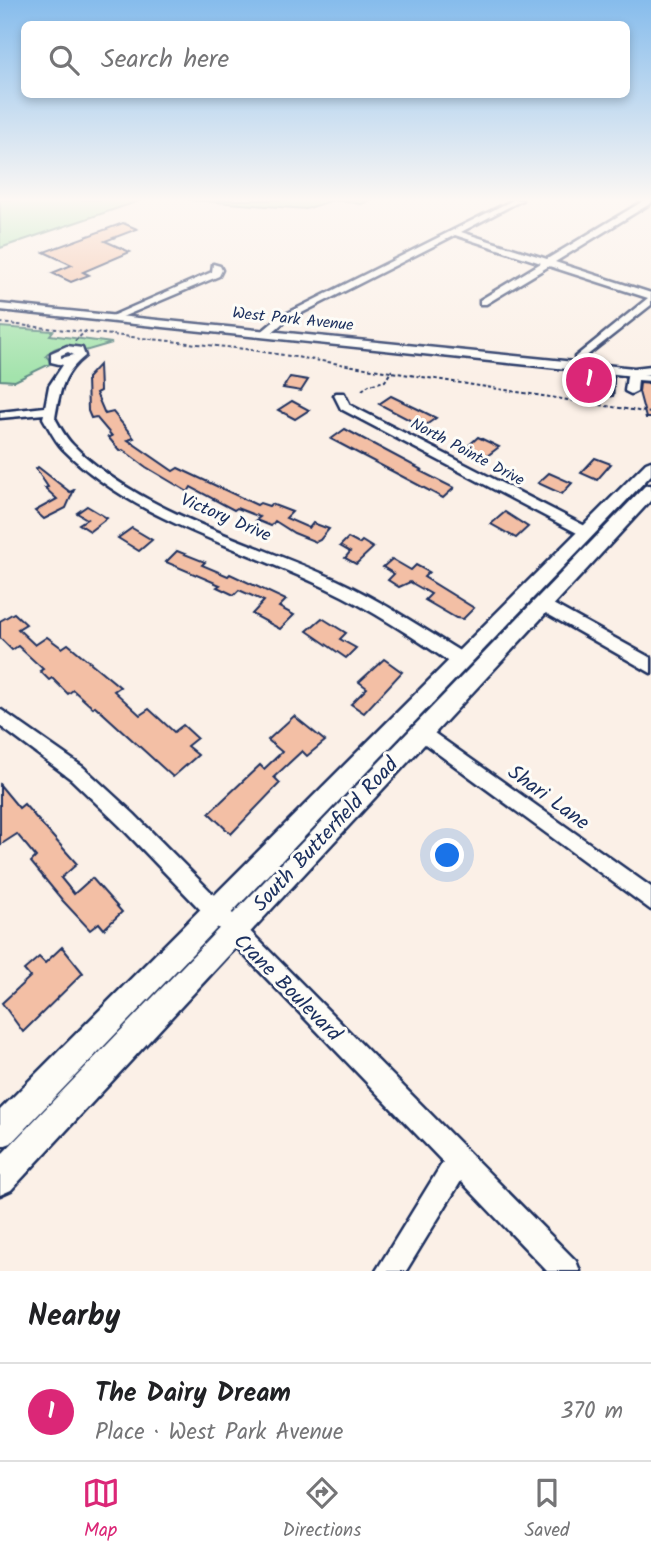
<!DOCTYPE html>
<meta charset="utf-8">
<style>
:root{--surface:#fff;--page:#f6f6f6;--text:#202124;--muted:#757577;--line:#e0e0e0;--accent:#db2777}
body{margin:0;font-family:Kalam,sans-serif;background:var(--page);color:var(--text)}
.you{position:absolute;left:448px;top:856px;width:24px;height:24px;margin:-18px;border:5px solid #fff;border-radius:50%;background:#1a73e8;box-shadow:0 0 0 10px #1a73e833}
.badge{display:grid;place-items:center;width:46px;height:46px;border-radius:50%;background:var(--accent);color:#fff;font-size:23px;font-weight:700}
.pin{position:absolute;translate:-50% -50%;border:4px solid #fff;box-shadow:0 2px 7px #0006}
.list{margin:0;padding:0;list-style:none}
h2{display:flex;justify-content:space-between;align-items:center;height:91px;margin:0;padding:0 28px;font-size:30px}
h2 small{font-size:23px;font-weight:400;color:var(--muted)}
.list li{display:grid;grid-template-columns:46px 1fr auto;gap:21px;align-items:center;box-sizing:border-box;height:98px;padding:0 28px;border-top:2px solid var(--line)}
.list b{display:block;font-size:26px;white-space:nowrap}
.list p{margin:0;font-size:23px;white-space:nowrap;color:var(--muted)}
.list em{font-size:23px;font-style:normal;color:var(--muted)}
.icon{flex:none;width:38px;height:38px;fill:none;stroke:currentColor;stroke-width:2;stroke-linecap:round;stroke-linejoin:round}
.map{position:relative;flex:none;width:651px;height:1271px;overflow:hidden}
.search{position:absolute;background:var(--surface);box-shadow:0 4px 10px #0003;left:21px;right:21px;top:21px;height:77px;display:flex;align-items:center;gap:18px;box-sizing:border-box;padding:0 24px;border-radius:10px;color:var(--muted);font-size:26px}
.sheet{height:189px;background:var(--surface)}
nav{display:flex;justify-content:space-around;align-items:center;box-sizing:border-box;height:98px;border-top:2px solid var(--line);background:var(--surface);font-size:19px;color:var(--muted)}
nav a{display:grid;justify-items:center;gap:4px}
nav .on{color:var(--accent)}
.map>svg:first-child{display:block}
.green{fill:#a3e3ac;stroke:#5f8985;stroke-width:2}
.building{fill:#f3bfa5;stroke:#1b2f5e;stroke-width:2}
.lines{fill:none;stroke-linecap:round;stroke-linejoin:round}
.minor-casing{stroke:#1b2f5e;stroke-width:5}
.major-casing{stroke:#1b2f5e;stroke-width:5}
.path{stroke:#1b2f5e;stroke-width:2;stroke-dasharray:3.5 2.5;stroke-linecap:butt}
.minor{fill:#fdfcf7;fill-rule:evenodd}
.major{fill:#fdfcf7;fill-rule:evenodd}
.labels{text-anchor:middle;stroke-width:6;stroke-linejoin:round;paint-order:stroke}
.far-street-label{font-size:16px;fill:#1b2f5e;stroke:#fdfcf7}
.street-label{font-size:18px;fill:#1b2f5e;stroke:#fdfcf7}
.near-street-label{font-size:21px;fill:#1b2f5e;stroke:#fdfcf7}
</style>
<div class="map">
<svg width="651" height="1271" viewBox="0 0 651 1271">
<rect width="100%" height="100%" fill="#fbf0e7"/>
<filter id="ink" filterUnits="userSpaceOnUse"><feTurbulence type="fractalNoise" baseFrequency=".0143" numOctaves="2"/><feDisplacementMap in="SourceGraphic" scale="14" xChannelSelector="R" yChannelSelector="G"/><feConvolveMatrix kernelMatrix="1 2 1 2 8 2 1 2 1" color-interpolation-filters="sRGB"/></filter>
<g filter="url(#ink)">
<g class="green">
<path d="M0 200H142L0 248Z"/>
<path d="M189 200H371L361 204 333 200 306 209Z"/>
<path d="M0 327 53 331 50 335 112 343 85 351C73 343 55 344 46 356L52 363 15 381 0 380Z"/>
</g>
<g class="building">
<path d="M123 223 137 229 105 241 130 252 83 272 89 275 71 282 52 273 72 265 44 252Z"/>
<path d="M99 365 100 391 96 393 105 414 113 412 134 438 128 440 173 471 178 468 257 505 260 503 269 506 271 504 292 512 286 518 309 528 313 523 329 529 320 540 316 542 294 533 275 521 271 526 256 520 260 517 237 508 234 510 191 487 188 492 146 467 123 450 120 451 108 437 112 436 96 417 91 418 88 411 87 378Z"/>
<path d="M290 377 308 380 301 391 283 388Z"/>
<path d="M640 383 651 384V418H646L639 392Z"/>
<path d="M391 396 418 409 436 418 423 427 379 404Z"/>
<path d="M292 401 309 410 295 419 278 410Z"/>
<path d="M345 429 422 470 420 471 454 488 443 498 331 439Z"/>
<path d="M478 437 499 447 487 456 466 448Z"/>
<path d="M595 458 611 464 597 480 581 473Z"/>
<path d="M38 467 70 492 74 490 66 508 44 519 35 511 57 499 45 488 48 487 36 469Z"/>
<path d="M549 473 572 483 562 494 538 483Z"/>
<path d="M87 506 107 518 90 531 79 524 87 519 77 513Z"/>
<path d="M505 512 528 527 516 538 491 524Z"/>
<path d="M132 528 152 540 139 551 118 538Z"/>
<path d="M348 538 359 544 362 541 373 548 356 564 345 558 350 552 340 546Z"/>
<path d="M177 551 205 562 202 565 228 576 230 574 286 600 279 607 294 615 280 629 252 614 264 601 239 590 234 595 217 587 220 585 166 562Z"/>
<path d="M392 559 411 570 416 565 427 571 429 572 424 577 474 608 463 619 456 618 425 600 431 594 410 582 399 587 388 580 394 574 383 567Z"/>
<path d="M14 613 26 624 18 629 35 645 47 637 62 648 68 644 120 687 114 691 140 715 149 709 174 732 183 725 197 738 187 746 198 755 173 777 95 706 93 708 73 690 68 694 52 678 49 680 40 671 43 669 18 646 12 650 0 638V621Z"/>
<path d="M322 618 346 633 340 639 356 648 346 658 307 631Z"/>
<path d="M384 659 402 672 364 713 351 704 367 688 359 682Z"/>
<path d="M294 716 325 741 307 756 302 751 274 777 280 783 231 834 209 813 260 765 264 769 282 752 268 740Z"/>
<path d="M0 785 19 808 24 804 77 864 61 878 74 894 92 878 122 912 104 929 99 923 90 930 63 901 31 862 36 857 17 834 0 845Z"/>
<path d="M62 947 83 973 23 1032 2 1003 30 977 24 970 39 957 45 963Z"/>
</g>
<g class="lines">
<defs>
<g id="minor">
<path d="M513 200H522L461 232 547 259 645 200H651V203L555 262 651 293V305L585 357 588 371 581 384 603 389 604 369 613 367 612 395 570 388 568 386 578 371 575 357 648 298 549 266 486 304H480V300L541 263 455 235 284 322 269 335 260 333 278 318Z"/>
<path d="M213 264 220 266 222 270 219 276 115 320 107 318 212 272Z"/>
<path d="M67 346 82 348 85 356C63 373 60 390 55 418 60 427 65 437 73 445 140 513 251 541 337 580 382 601 424 629 466 655L468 660 466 665H454C413 637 371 609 326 588 239 546 133 520 63 449 55 441 49 428 43 418L44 414 0 418V412L45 407 49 386 63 365 51 362V353ZM68 352 74 355 61 358V355Z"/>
<path d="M634 369 639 374 651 375V381L638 380 637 391 631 394 625 391 627 376 630 370Z"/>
<path d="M336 393H344L350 405 591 529 593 532 586 537 581 535 341 409 334 395Z"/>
<path d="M542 598 651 658V673L537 608 534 604Z"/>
<path d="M0 709 83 767 134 814 576 1261 580 1271H547L461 1181 406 1271H376L443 1162 120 826 71 779 0 726Z"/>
<path d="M420 723 651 887V910L414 736 411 731 414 726Z"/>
</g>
<g id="major">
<path d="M0 304 634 368 651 366V374L634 376 0 310Z"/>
<path d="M651 461V475L11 1143 0 1147V1110L646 463Z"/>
<path d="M651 485V500L11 1190 0 1195V1156L645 486Z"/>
</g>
</defs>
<use href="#minor" class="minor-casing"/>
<use href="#major" class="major-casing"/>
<g class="path">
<path d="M0 323 245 349 651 413"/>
<path d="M75 341 88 329"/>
<path d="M362 390 369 385 385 381 392 370"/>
</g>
<use href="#minor" class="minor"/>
<use href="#major" class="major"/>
</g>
</g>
<linearGradient id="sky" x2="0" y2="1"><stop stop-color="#86bcec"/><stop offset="0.53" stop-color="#fdf8f4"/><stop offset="1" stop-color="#fdf8f4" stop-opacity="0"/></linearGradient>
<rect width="651" height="377" fill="url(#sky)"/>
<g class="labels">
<g class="far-street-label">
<text transform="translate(293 318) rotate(6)" y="6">West Park Avenue</text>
<text transform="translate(468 451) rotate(28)" y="6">North Pointe Drive</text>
</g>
<g class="street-label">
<text transform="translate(226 517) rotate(23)" y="6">Victory Drive</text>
</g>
<g class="near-street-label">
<text transform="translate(549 797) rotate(36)" y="7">Shari Lane</text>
<text transform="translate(325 834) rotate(-47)" y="7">South Butterfield Road</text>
<text transform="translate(288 987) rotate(45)" y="7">Crane Boulevard</text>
</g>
</g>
</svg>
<div class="you"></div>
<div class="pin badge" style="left:589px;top:380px">1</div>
<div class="search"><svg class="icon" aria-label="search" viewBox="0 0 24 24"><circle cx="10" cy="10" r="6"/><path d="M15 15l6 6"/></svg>Search here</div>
</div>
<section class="sheet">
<h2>Nearby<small></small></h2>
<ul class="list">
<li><span class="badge">1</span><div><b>The Dairy Dream</b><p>Place · West Park Avenue</p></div><em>370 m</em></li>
</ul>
</section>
<nav>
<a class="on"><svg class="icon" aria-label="map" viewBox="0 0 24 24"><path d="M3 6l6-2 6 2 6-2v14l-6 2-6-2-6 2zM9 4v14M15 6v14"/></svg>Map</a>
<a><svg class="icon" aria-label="directions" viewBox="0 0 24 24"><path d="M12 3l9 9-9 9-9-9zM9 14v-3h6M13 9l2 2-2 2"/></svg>Directions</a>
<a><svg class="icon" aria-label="saved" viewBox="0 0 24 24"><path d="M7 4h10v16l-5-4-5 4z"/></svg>Saved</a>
</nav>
